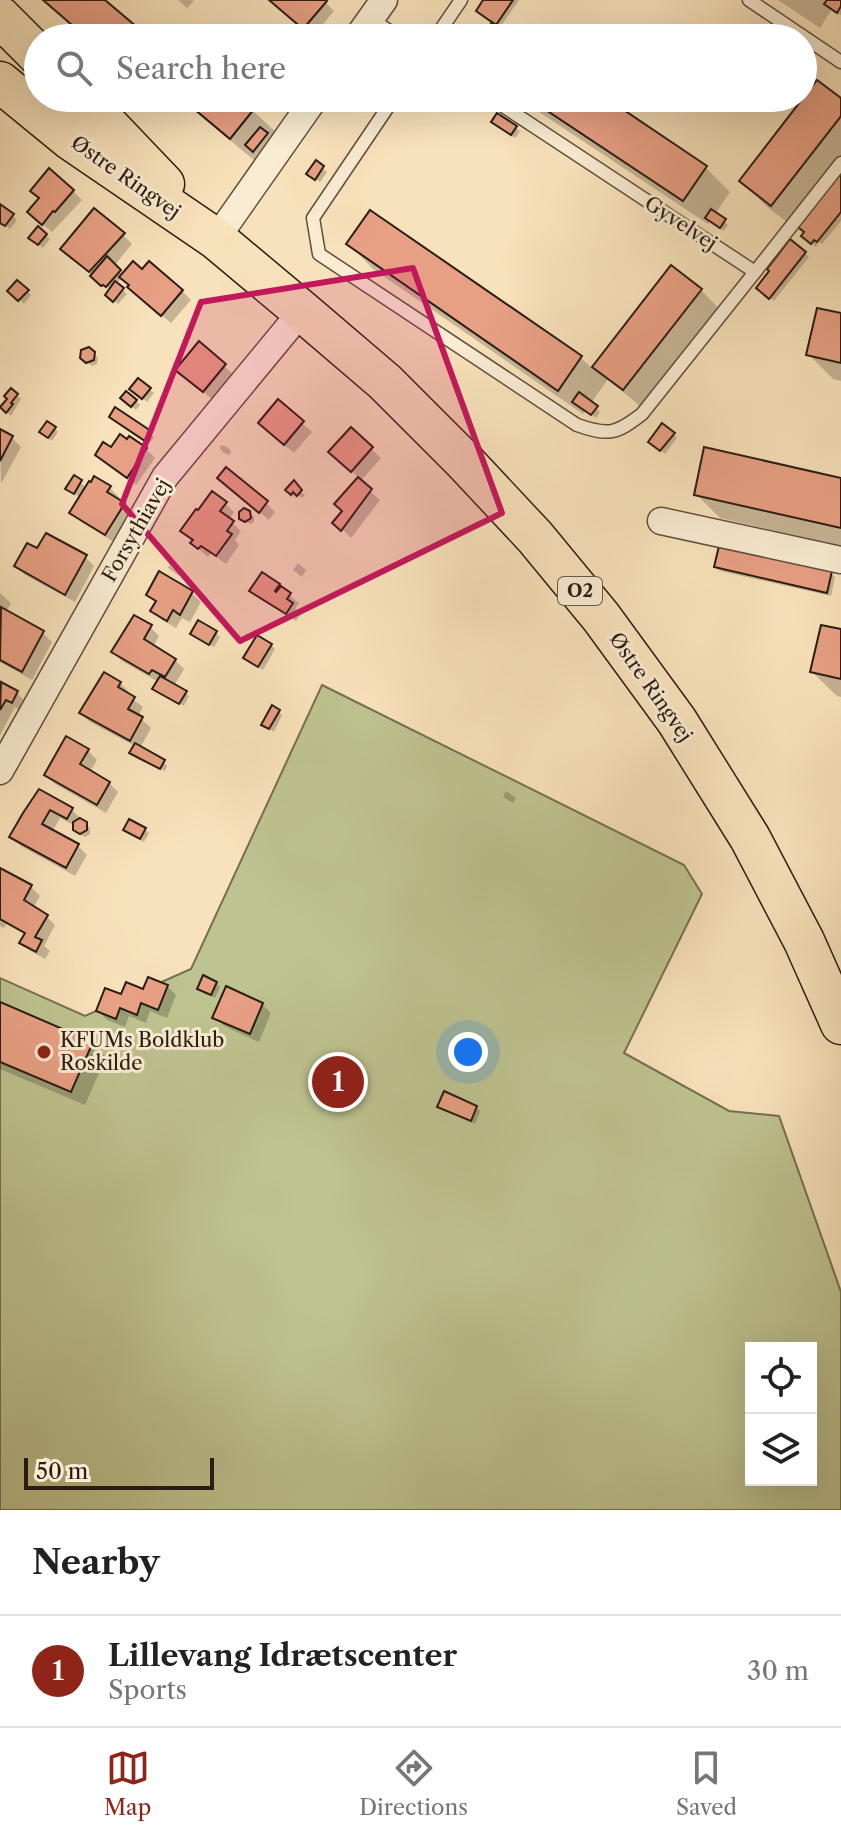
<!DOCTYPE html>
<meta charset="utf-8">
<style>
:root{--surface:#fff;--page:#f2f2f2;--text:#222;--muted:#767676;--line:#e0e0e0;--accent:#8f2418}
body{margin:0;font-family:"Libre Caslon Text",serif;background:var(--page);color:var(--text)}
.controls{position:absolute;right:24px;bottom:24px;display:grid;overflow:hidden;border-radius:0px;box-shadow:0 8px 32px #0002}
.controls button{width:72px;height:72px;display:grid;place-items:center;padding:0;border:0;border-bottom:2px solid var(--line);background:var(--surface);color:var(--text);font:40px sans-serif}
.scale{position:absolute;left:24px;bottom:20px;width:190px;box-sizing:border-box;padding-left:8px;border:4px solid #2a1c12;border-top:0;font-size:22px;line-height:28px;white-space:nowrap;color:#2a1c12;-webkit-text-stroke:6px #faecd3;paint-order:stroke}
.you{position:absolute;left:468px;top:1052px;width:28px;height:28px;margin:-20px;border:6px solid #fff;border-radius:50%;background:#1a73e8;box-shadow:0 0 0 12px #1a73e833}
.badge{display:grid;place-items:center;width:52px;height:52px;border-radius:50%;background:var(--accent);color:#fff;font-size:26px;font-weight:700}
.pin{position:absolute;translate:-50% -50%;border:4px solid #fff;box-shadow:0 2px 8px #0006}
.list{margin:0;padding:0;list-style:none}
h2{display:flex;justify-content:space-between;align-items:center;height:104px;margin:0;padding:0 32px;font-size:34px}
h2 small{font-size:26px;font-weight:400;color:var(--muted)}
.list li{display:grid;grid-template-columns:52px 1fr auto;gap:24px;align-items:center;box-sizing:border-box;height:112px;padding:0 32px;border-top:2px solid var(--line)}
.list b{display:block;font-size:30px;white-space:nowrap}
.list p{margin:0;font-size:26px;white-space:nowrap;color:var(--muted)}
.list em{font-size:26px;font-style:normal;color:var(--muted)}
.icon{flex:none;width:44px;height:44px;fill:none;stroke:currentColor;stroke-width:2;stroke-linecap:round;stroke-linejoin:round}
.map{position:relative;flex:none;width:841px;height:1510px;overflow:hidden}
.search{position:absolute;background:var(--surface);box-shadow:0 8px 32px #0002;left:24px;right:24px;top:24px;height:88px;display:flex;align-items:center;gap:20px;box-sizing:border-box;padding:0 28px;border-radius:44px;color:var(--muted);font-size:30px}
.sheet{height:216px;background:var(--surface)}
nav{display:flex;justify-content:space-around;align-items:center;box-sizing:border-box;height:112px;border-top:2px solid var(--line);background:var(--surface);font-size:22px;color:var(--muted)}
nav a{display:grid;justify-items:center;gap:4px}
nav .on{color:var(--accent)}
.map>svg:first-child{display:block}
.green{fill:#bec390;stroke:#747051;stroke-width:2;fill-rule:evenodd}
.shadow{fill:#0003}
.building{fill:#e8a084;stroke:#2a1c12;stroke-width:2}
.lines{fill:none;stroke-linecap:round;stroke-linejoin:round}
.service-casing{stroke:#5e4e3c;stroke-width:15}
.minor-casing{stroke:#5e4e3c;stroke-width:29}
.primary-casing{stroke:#2a1c12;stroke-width:43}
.service{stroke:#faecd3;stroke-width:12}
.minor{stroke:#faecd3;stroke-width:26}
.primary{stroke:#f8e2bb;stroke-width:40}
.marked{fill:#c2185b;fill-opacity:0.2;stroke:#c2185b;stroke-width:6;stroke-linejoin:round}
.poi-dot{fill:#8f2418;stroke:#faecd3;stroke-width:3}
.labels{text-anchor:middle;stroke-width:6;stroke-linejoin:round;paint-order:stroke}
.shield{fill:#faecd3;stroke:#685a4c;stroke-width:2}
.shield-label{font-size:18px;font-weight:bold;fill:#2a1c12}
.street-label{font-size:20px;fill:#2a1c12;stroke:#faecd3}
.poi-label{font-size:20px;fill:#2a1c12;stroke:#faecd3;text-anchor:start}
</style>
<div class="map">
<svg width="841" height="1510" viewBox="0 0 841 1510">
<rect width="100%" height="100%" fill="#f8e2bb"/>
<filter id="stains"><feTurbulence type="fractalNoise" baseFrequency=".0025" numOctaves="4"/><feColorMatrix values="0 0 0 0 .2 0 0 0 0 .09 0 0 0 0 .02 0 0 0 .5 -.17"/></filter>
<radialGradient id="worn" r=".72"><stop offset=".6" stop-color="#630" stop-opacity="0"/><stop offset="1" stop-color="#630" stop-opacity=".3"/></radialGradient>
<path class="green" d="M322 685 684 865 702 894 624 1053 729 1111 779 1116 841 1292V1510H0V978L85 1016 191 969ZM751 1348H811V1480H751Z"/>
<g class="shadow">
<path d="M46 0H102L147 38H85L70 25Z"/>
<path d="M178 0H192L194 1 187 8Z"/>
<path d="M270 0H323L334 11 313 36Z"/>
<path d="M486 0H519L499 29 512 38H485L494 23Z"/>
<path d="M778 0H841V15L832 9 820 28Z"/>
<path d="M179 98H239L278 134 255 161Z"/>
<path d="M518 98H602L706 168 730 192 715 214 728 225 724 231 710 221 708 224Z"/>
<path d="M841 101V221L822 244 819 242 816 247 804 236 806 233 799 226 796 229 766 206 742 181Z"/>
<path d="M497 126 516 128 520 132 515 138Z"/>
<path d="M316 163 327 172 320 182 313 177Z"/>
<path d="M73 191 82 200 52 232 39 221Z"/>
<path d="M0 206 17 220 10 229 0 221Z"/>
<path d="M371 212 581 358 593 369 672 268 701 290 725 315 648 413 608 379 591 403 600 412 596 418 586 410 583 414 373 269 349 244Z"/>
<path d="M38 229 50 239 43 248 31 238Z"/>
<path d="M123 235 132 244 114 266 123 275 142 272 182 291 191 300 171 323 139 296 122 277 116 284 127 294 118 304 107 295 111 290 108 287 106 289 72 257Z"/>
<path d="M805 253 809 257 774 301 762 292Z"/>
<path d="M18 283 31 295 24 304 10 291Z"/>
<path d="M841 315V381L833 379 808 354Z"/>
<path d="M199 344 234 375 213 400 187 378Z"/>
<path d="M94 354 98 358 97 364 92 366 87 362Z"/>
<path d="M12 390 21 399 11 416 2 408 10 399Z"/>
<path d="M150 390 154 393 147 402 136 393Z"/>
<path d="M136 401 140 405 136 410 126 402Z"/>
<path d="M279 402 312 432 294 453 269 432Z"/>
<path d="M116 410 154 437 149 444 115 421Z"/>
<path d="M54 428 58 432 52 441 46 436Z"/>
<path d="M351 430 381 458 360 482 380 500 351 538 335 522 344 512 336 504 359 478 340 461Z"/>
<path d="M0 431 12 438 21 447 1 484Z"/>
<path d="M673 434 677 438 665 454 654 445Z"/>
<path d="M221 445 227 447 231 451 230 455 224 453 220 449Z"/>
<path d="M146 449 155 458 136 485 106 463 97 454 112 450Z"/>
<path d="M74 478 87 488 95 478 110 488 119 497 117 500 132 513 114 542 81 522 72 513 81 498 68 489Z"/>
<path d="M841 480V546L720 518 696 494Z"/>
<path d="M294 483 302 490 301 492 305 495 302 498 298 495 296 498 287 490Z"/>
<path d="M229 487 266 503 275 512 269 520Z"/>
<path d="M225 503 234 512 229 520 241 531 235 540 239 545 226 564 211 553 208 557 202 552 182 531Z"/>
<path d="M249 513 254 517V522L250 524 241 518Z"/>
<path d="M38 551 85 557 94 566 75 602 25 575 16 566Z"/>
<path d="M298 563 306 570 302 577 293 570Z"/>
<path d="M169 565 180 573 179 576 168 568Z"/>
<path d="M716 567 831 573 835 577 831 596 720 571Z"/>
<path d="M160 574 192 593 201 602 190 622 182 618 176 628 162 620 153 611 157 604 148 595Z"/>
<path d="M278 586 299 603 295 609 301 614 296 621 261 600 252 591Z"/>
<path d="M0 593 11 603 6 612 43 633 52 642 32 680 0 662Z"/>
<path d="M150 627 159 636 153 647 175 660 184 669 174 686 189 696 184 706 159 692 158 682 122 661 113 652Z"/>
<path d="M841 631V697L837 696 812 672Z"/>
<path d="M216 633 220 637 214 647 196 637Z"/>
<path d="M271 645 275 649 263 670 249 662Z"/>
<path d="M120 683 129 692 127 695 143 707 138 716 151 728 140 748 163 762 167 766 165 771 135 757 131 753 135 746 90 722 81 713Z"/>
<path d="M2 684 17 693 26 702 21 711 15 707 0 735V688Z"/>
<path d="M278 711 282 715 274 732 268 728Z"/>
<path d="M88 751 97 760 90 772 109 783 118 792 106 813 55 784 46 775Z"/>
<path d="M506 791 516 798 513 803 503 797Z"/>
<path d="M40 792 71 809 90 828V834L85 837 80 834 75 826 60 818 52 832 78 846 87 855 75 876 21 846 12 837Z"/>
<path d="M125 830H145L149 833 144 842Z"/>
<path d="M0 870 31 887 40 896 33 908 46 916 55 925 44 946 50 951 45 959 31 951 22 942 26 935 6 924 4 928 0 926Z"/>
<path d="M216 983 220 987 215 998 203 993 199 989Z"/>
<path d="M167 986 176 995 167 1018 150 1011 146 1023 129 1016 125 1027 107 1020 98 1011 122 997Z"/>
<path d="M0 1004 92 1043 106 1057 85 1105 0 1069Z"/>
<path d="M262 1004 271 1013 259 1042 224 1026 215 1017Z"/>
<path d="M440 1106 476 1107 480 1111 475 1124 444 1110Z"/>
</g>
<g class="building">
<path d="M43 0H105L150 38H87Z"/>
<path d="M269 0H326L327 1 303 29Z"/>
<path d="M483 0H513L496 25 476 11Z"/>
<path d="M827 0H841V6L837 13 824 4Z"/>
<path d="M492 22 496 25 516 38H482Z"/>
<path d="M817 80 841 98V116L771 206 739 181Z"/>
<path d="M181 98H242L255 108 230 139Z"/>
<path d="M528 98H606L707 166 683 201Z"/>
<path d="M497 113 517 126 511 135 491 122Z"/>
<path d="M260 127 268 133 253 152 245 145Z"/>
<path d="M316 160 324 166 315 180 306 174Z"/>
<path d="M49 168 74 190 55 212 53 211 42 225 27 212 39 198 30 191Z"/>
<path d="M841 173V212L817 242 814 240 811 244 801 236 804 232 798 227Z"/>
<path d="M0 204 14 214 5 226 0 223Z"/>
<path d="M94 208 125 233 89 272 60 249Z"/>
<path d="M711 209 726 219 720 228 705 218Z"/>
<path d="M370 210 582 356 558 391 346 244Z"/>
<path d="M38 226 47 234 38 245 28 238Z"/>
<path d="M790 239 806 252 769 299 756 288 769 271 767 269Z"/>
<path d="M107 256 121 270 106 287 103 285 101 286 90 276Z"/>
<path d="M133 261 142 269 149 261 183 290 161 316 127 287 129 285 119 277Z"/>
<path d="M671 265 702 289 623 390 592 367Z"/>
<path d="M17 280 29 290 18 301 7 291Z"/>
<path d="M115 281 124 288 113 302 105 295Z"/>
<path d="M817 308 841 313V363L806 355Z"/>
<path d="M199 341 226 364 203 392 175 370Z"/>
<path d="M89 347 95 352 94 360 86 363 80 358 81 350Z"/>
<path d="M138 378 151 388 142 399 129 389Z"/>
<path d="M11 388 18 394 11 403 13 404 6 413 0 407 7 399 4 396Z"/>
<path d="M126 391 137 400 131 407 120 398Z"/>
<path d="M579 392 598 406 591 415 572 402Z"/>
<path d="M278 399 304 421 284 445 258 423Z"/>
<path d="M115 407 151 431 145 441 109 417Z"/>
<path d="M47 421 56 427 48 438 39 432Z"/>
<path d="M662 423 675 433 660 451 648 442Z"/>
<path d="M351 427 373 447 351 472 328 452Z"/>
<path d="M0 429 13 436 0 461Z"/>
<path d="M120 434 127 439 129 436 147 448 127 478 95 455 103 442 111 447Z"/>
<path d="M704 447 841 478V528L694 495Z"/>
<path d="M226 467 268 501 259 513 217 478Z"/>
<path d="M74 475 82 480 74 494 65 489Z"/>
<path d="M94 476 111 486 107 492 125 503 105 535 69 513 89 481 91 482Z"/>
<path d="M358 477 372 489 341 531 332 523 342 511 334 504Z"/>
<path d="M294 480 302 490 297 496 293 492 291 495 285 490Z"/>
<path d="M212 491 227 502 220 511 234 521 227 531 232 534 216 556 201 546 198 549 190 543 193 540 180 531 196 509 198 510Z"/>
<path d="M244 508 250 511 251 518 245 522 239 519V512Z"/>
<path d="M46 533 87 555 65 595 14 566 27 543 37 548Z"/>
<path d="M719 546 832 571 827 593 714 567Z"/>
<path d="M159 571 193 591 180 615 173 610 167 621 150 611 156 601 146 595Z"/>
<path d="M262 572 280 584 275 591 276 592 281 586 291 593 287 599 293 603 286 614 249 591Z"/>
<path d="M1 607 44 631 22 672 0 660Z"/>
<path d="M134 615 152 625 144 639 176 659 165 677 152 670 149 674 111 652Z"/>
<path d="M198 620 217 631 209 645 190 634Z"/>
<path d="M821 625 841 629V679L810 672Z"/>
<path d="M257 635 272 644 258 667 243 658Z"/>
<path d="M104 672 121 682 118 687 135 697 128 709 143 717 130 741 79 713Z"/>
<path d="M160 676 187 691 179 704 152 689Z"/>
<path d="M1 682 18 691 12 703 6 700 0 710Z"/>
<path d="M272 705 280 710 269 729 261 725Z"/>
<path d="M66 736 89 749 80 764 110 782 97 805 44 775Z"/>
<path d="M135 743 165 760 160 769 129 753Z"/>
<path d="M39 789 73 808 67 819 50 810 42 824 79 844 66 868 9 837 23 813Z"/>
<path d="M80 818 87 822V830L80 834 73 830V822Z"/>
<path d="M129 819 146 828 140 839 123 830Z"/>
<path d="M0 868 32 885 24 900 48 915 35 937 42 940 36 952 19 943 25 933 0 919Z"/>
<path d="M203 975 217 982 211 995 197 989Z"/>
<path d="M148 977 168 985 158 1010 141 1003 137 1015 120 1008 116 1019 96 1011 105 988 121 994 126 982 143 989Z"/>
<path d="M226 986 263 1003 250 1034 212 1018Z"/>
<path d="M0 1002 93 1042 71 1092 0 1062Z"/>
<path d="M444 1091 477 1106 471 1121 437 1107Z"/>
</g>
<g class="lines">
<defs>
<g id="service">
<path d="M749 0 841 62"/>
<path d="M371 19 400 38"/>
<path d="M435 38 461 0"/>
<path d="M394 98 313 218 319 254 577 425C609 436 616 434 642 414L755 272"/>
<path d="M491 98 755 272 841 163"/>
</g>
<g id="minor">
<path d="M357 38 384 0"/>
<path d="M216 239 315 98"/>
<path d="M661 521 841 560"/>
<path d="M0 771 165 477 302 311"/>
</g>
<g id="primary">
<path d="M0 17 38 55"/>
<path d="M0 82 71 140 216 239 302 311 385 382 463 460 535 537 601 617 677 721 750 838 804 941 841 1024"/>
<path d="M82 98 164 184"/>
</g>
</defs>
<use href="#service" class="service-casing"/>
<use href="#minor" class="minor-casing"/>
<use href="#primary" class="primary-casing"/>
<use href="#service" class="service"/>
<use href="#minor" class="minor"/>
<use href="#primary" class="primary"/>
</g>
<path class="marked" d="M413 268 502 513 240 641 122 504 201 302Z"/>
<circle class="poi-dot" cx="44" cy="1052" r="8"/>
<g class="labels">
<rect class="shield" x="558" y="577" width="44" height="28" rx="6"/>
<g class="shield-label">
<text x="580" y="597">O2</text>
</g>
<g class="street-label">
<text transform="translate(126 177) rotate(35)" y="7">Østre Ringvej</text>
<text transform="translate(681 223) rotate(33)" y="7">Gyvelvej</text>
<text transform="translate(136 530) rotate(-60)" y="7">Forsythiavej</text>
<text transform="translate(651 687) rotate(55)" y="7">Østre Ringvej</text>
</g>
<g class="poi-label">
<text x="60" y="1047">KFUMs Boldklub<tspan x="60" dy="23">Roskilde</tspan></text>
</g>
</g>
<rect width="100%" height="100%" filter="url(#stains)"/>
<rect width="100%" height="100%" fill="url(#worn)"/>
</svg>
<div class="controls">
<button><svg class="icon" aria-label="locate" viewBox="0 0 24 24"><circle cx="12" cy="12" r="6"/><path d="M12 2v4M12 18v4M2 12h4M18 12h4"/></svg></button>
<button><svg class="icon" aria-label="layers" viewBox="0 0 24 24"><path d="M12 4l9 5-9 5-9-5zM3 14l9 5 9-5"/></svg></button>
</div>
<div class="scale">50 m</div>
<div class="you"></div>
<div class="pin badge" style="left:338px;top:1082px">1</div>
<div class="search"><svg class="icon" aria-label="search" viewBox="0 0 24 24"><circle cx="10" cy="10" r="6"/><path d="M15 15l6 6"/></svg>Search here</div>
</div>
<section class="sheet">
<h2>Nearby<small></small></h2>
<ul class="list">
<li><span class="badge">1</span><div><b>Lillevang Idrætscenter</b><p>Sports</p></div><em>30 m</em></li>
</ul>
</section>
<nav>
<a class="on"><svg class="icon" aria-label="map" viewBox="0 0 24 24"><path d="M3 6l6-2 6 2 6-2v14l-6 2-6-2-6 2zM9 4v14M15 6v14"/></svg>Map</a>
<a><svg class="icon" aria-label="directions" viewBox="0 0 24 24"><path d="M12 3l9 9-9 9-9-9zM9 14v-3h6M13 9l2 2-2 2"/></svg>Directions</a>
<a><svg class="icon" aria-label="saved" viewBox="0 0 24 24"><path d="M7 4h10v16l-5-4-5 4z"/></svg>Saved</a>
</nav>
